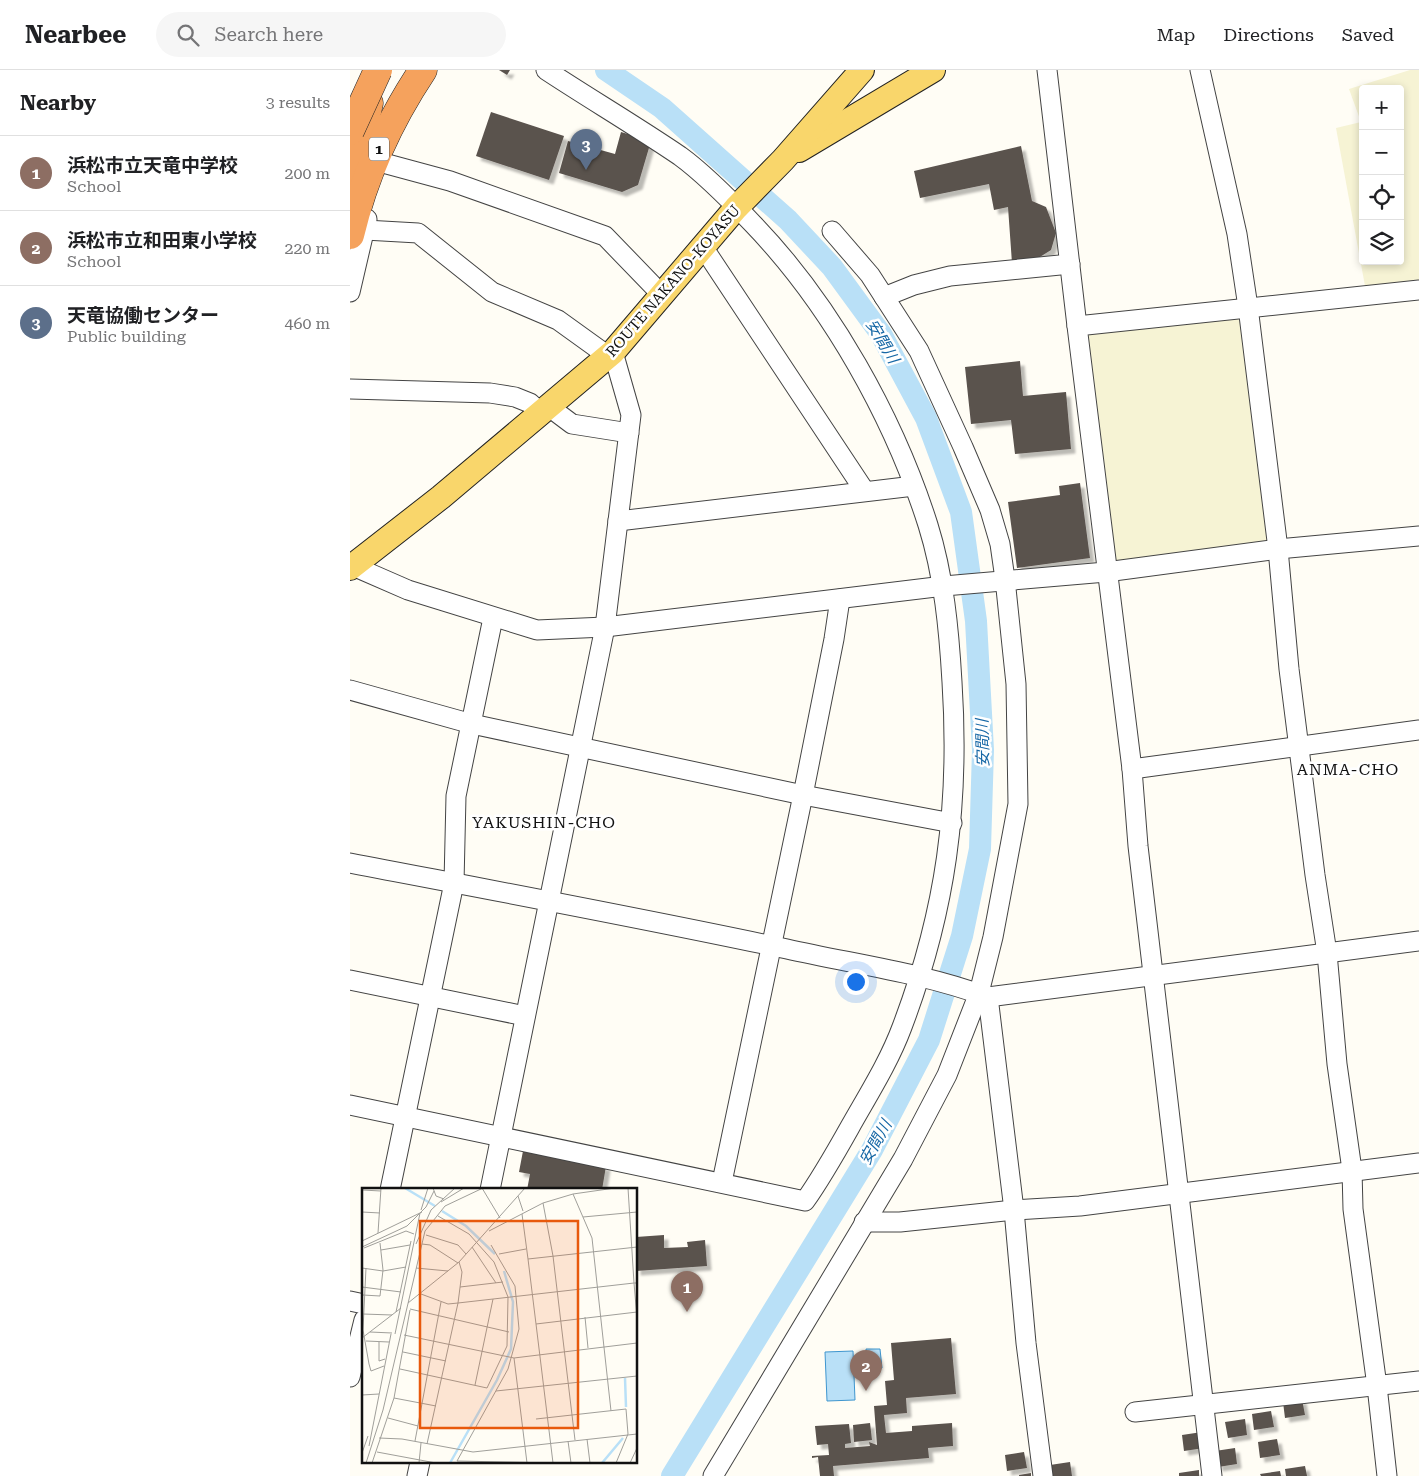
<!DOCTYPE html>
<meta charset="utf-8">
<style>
:root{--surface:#fff;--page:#f6f6f6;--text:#202124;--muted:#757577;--line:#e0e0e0;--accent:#c4262e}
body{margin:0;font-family:"Roboto Serif","Noto Sans JP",serif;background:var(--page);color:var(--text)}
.controls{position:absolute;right:15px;top:15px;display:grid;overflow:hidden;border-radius:5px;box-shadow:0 2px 8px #0003}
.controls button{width:45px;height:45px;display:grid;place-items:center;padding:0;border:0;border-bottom:1px solid var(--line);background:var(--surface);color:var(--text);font:25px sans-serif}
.you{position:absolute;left:505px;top:911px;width:18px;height:18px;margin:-12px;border:4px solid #fff;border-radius:50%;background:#1a73e8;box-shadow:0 0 0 8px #1a73e833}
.badge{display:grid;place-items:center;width:32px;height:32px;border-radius:50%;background:var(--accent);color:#fff;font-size:16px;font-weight:700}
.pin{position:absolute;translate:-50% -41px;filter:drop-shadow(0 1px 2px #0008)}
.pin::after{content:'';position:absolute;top:26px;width:18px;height:15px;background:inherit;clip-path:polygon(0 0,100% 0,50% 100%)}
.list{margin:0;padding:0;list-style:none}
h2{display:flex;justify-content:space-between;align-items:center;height:65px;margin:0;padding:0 20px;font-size:21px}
h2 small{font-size:16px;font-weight:400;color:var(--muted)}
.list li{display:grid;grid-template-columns:32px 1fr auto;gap:15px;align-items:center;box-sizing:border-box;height:75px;padding:0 20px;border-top:1px solid var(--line)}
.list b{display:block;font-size:19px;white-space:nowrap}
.list p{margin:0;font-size:16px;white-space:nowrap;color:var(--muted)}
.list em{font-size:16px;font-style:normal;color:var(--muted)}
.icon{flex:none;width:28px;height:28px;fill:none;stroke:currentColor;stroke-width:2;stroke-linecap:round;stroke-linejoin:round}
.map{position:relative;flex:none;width:1069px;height:1406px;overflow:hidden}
header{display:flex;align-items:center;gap:30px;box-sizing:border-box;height:70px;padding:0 25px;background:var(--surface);border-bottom:1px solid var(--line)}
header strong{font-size:24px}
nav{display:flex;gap:28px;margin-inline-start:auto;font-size:18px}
.search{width:350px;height:45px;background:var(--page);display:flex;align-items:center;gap:12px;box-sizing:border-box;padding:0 18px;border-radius:28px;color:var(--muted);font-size:19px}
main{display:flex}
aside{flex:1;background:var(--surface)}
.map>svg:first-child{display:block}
.farmland{fill:#f6f3d4;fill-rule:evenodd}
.water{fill:#b9e0f7;stroke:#3f96cf}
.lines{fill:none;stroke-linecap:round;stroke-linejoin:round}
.river{stroke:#b9e0f7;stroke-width:22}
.building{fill:#5a524d;filter:url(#shadow)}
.minor-casing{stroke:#444;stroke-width:21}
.major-casing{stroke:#222;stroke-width:26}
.highway-casing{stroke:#222;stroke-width:29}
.minor{stroke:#fff;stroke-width:19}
.major{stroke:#f9d66b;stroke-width:24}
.highway{stroke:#f5a25d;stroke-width:28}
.highway-bridge-casing{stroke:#222;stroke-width:29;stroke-linecap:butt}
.highway-bridge{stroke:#f5a25d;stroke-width:28}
.labels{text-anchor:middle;stroke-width:5;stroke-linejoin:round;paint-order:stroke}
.shield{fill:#fff;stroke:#585858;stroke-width:1}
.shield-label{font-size:14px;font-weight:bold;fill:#111}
.street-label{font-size:15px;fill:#111;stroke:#fff}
.water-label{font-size:16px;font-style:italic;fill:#1768a6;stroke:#fff}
.neighbourhood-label{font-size:16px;letter-spacing:1px;fill:#111;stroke:#fff}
.inset-river{fill:none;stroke:#b9e0f7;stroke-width:2.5}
.inset-road{fill:none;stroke:#a09f9a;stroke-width:1}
.view{fill:#e8590c;fill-opacity:0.15;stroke:#e8590c;stroke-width:2.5}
.inset-edge{fill:none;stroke:#111;stroke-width:2.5}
</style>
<header>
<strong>Nearbee</strong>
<div class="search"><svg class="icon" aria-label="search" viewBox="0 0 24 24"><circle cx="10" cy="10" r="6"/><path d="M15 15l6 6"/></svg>Search here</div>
<nav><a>Map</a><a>Directions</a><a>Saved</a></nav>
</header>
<main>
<aside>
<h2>Nearby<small>3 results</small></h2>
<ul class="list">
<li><span class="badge" style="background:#8d6e63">1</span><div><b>浜松市立天竜中学校</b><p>School</p></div><em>200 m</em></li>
<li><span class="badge" style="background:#8d6e63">2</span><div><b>浜松市立和田東小学校</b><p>School</p></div><em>220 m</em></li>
<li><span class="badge" style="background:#5c6f8a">3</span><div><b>天竜協働センター</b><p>Public building</p></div><em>460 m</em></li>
</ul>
</aside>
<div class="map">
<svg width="1069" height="1406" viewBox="0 0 1069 1406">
<defs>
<filter id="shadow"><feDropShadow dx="4.5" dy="4.5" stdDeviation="1" flood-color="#0004"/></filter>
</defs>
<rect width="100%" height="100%" fill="#fffdf5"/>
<g class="farmland">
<path d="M1060 0H1069V211L1015 216 986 58 1011 52 999 19ZM1013 19H1050V191H1013Z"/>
<path d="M895 241 921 474 762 491 735 261Z"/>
</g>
<g class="water">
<path d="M516 1279H530L532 1298 517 1299Z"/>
<path d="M503 1281 505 1330 477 1331 475 1282Z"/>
</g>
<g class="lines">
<path class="river" d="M256 0 312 38 438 150 482 197 531 264 576 348 611 442 626 551 633 680 630 779 612 866 579 970 522 1080 322 1406"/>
</g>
<g class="building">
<path d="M149 0H160L157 5Z"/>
<path d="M141 42 214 66 199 110 126 86Z"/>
<path d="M271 62 301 71 288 115 272 122 209 103 218 71 265 84Z"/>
<path d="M671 76 682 131 696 137 706 163 701 180 685 190 662 193 658 137 644 140 639 114 570 128 564 101Z"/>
<path d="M670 291 673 326 716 322 721 379 665 384 661 350 621 354 615 297Z"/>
<path d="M730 413 740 488 667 498 658 432 710 425 709 416Z"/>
<path d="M173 1081 256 1096 252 1120H177L180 1104 169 1102Z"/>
<path d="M314 1165V1178L338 1177 337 1172 355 1170 357 1196 286 1201V1167Z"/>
<path d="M601 1268 606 1324 556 1328 557 1343 534 1345 536 1363 562 1361V1356L602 1353 603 1376 578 1378 579 1388 483 1396 484 1406H470L468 1387 462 1388V1386L479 1385 478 1374 467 1375 465 1356 499 1354 501 1373 495 1374V1378L520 1376 519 1372 527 1375 524 1336 537 1335 535 1311 544 1310 541 1273Z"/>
<path d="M952 1329 955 1345 935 1348 933 1332Z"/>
<path d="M921 1341 924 1357 904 1360 902 1344Z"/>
<path d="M895 1349 897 1365 878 1368 875 1352Z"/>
<path d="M520 1353 522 1370 504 1372 503 1355Z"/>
<path d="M852 1362 854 1378 834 1381 832 1365Z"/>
<path d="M927 1369 930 1385 910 1388 908 1372Z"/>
<path d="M885 1378 887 1394 868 1397 865 1381Z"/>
<path d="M674 1382 677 1398 657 1401 655 1385Z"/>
<path d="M720 1392 722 1406H702L700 1395Z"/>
<path d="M955 1396 957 1406H936L935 1399Z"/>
<path d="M849 1400V1406H829V1403Z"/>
<path d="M930 1401 931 1406H911L910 1404Z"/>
<path d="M681 1403V1406H669V1405Z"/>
</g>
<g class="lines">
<defs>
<g id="minor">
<path d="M697 0 727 256"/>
<path d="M850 0 887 164 898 237 928 479 939 599 965 805 977 883 987 994 1002 1100 1003 1139 1027 1316 1037 1406"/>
<path d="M37 94 100 111 255 166 312 225"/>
<path d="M15 160 68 163 142 222 208 250 258 286"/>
<path d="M353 177 514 420"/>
<path d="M1069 220 727 256 782 699 1069 660"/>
<path d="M0 222 17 149"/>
<path d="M534 227 564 215 600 206 720 194"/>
<path d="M0 319 140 323 165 327 180 333 190 342"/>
<path d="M198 336 222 354 279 363"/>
<path d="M268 451 564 416"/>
<path d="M3 496 58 520 187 560 255 557 594 516 756 502 928 479 1069 466"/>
<path d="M0 620 122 654 453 725 602 753"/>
<path d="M782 699 788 776 862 1406"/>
<path d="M0 793C146 821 292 848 437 879 503 894 574 903 638 927L1069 871"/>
<path d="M0 910 175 946"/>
<path d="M638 927 664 1140 676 1273 693 1406"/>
<path d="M0 1035 455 1131C472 1107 486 1082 500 1057 518 1025 539 992 552 957 596 841 610 736 602 612 599 560 594 506 578 455 544 348 481 235 403 154 384 134 352 102 330 86 286 56 240 29 196 0"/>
<path d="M372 1112 453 725 484 569 490 529"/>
<path d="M40 1120 104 813 106 726 143 548"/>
<path d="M140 1120 255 557 281 345 263 282"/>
<path d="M514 1152H550L664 1140 730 1136 1069 1093"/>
<path d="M0 1231 14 1234"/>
<path d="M0 1307 14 1250"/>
<path d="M785 1342 1069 1311"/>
<path d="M67 1406 70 1392"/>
<path d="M363 1406 553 1089 597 1005 629 923 643 867 668 734 666 614 655 509 650 474 640 440 613 377 569 281 520 205 482 161"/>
</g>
<g id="major">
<path d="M449 80 583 0"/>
<path d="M0 498 91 427 263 282 386 138 433 90 512 0"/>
</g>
<g id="highway">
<path d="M1 113 19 33"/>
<path d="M0 165C14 106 39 51 73 0"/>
</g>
</defs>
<use href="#minor" class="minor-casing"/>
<use href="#major" class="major-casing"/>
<use href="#highway" class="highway-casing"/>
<use href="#minor" class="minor"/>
<use href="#major" class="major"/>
<use href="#highway" class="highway"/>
<defs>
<path id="highway-bridge" d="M0 61 28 0"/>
</defs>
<use href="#highway-bridge" class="highway-bridge-casing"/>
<use href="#highway-bridge" class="highway-bridge"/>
</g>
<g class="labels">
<rect class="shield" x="19" y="67.5" width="20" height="23" rx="4"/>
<g class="shield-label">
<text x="29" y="84">1</text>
</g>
<g class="street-label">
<text transform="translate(323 211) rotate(-49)" y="5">ROUTE NAKANO-KOYASU</text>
</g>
<g class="water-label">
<text transform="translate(533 271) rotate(59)" y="6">安間川</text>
<text transform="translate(632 673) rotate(-91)" y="6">安間川</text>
<text transform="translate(525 1072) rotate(-61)" y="6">安間川</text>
</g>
<g class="neighbourhood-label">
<text x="998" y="705">ANMA-CHO</text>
<text x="194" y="758">YAKUSHIN-CHO</text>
</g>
</g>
<g transform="translate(12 1118)">
<rect width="275" height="275" fill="#fffdf5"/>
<path class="inset-river" d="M43 0 73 18M80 23 104 38 133 66M263 190 264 219M88 275 135 192 149 161 151 114 142 83M240 275 261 250"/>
<path class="inset-road" d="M71 0 74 8 82 11M120 0 138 30M266 0 272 95H275M0 2 19 3M211 6 230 50 249 223M156 8 161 23M79 14 102 0M181 15 191 68 213 252M59 22 66 0M0 24 18 25M160 26 166 71M221 29 275 24M127 43 181 15 211 6 253 0M16 45 19 0M64 47 96 57 104 66M0 53 60 24M54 56 69 22 93 0M60 56 68 57 96 75M129 57 153 98 157 141 146 181 95 273 192 275M0 59 45 38 64 19 72 3M110 59 134 95M275 59 166 71 174 136 275 124M2 60 44 43 52 46M19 62 48 57M137 66 164 61M0 80 21 83 44 79M4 80 1 142 7 176 9 183 22 178M54 80 86 83M0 99 39 104M98 99 141 94M59 106 86 116 96 115 272 95 275 130M1 107 18 108 21 82 18 55M46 115 97 74 163 0M48 121 147 144M34 124 49 53M1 126 30 127M223 129 226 160M174 136 191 275M8 144 30 145M33 146 58 25M42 147 152 170 275 155M0 150 39 120M4 153 27 154M17 154V173L23 171M41 164 84 173M152 170 165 275M38 181 125 200 145 158 146 109 132 74 107 46 76 28M113 197 131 111M134 203 275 188M0 207 17 206M32 210 74 218M26 230 56 238M174 231 264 221 266 246 254 275M17 250 40 251 111 264 275 246M225 251 228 275M53 253 79 114M206 253 209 275M65 256 96 115 100 84 97 74M7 258 29 146M15 264 74 275M0 265 6 248M4 275 21 222 63 43 83 18 121 0M10 275 32 210 48 122M57 275 59 255M268 275 275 260"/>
<path class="view" d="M58 33H216V240H58Z"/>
<rect width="275" height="275" class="inset-edge"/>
</g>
</svg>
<div class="controls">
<button>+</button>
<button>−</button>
<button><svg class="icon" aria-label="locate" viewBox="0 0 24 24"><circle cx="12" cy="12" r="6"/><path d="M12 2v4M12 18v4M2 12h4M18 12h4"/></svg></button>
<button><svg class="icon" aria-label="layers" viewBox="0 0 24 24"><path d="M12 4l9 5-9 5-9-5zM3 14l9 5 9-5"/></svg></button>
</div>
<div class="you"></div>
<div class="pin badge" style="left:337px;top:1242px;background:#8d6e63">1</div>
<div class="pin badge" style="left:516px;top:1321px;background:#8d6e63">2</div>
<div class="pin badge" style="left:236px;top:100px;background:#5c6f8a">3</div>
</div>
</main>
